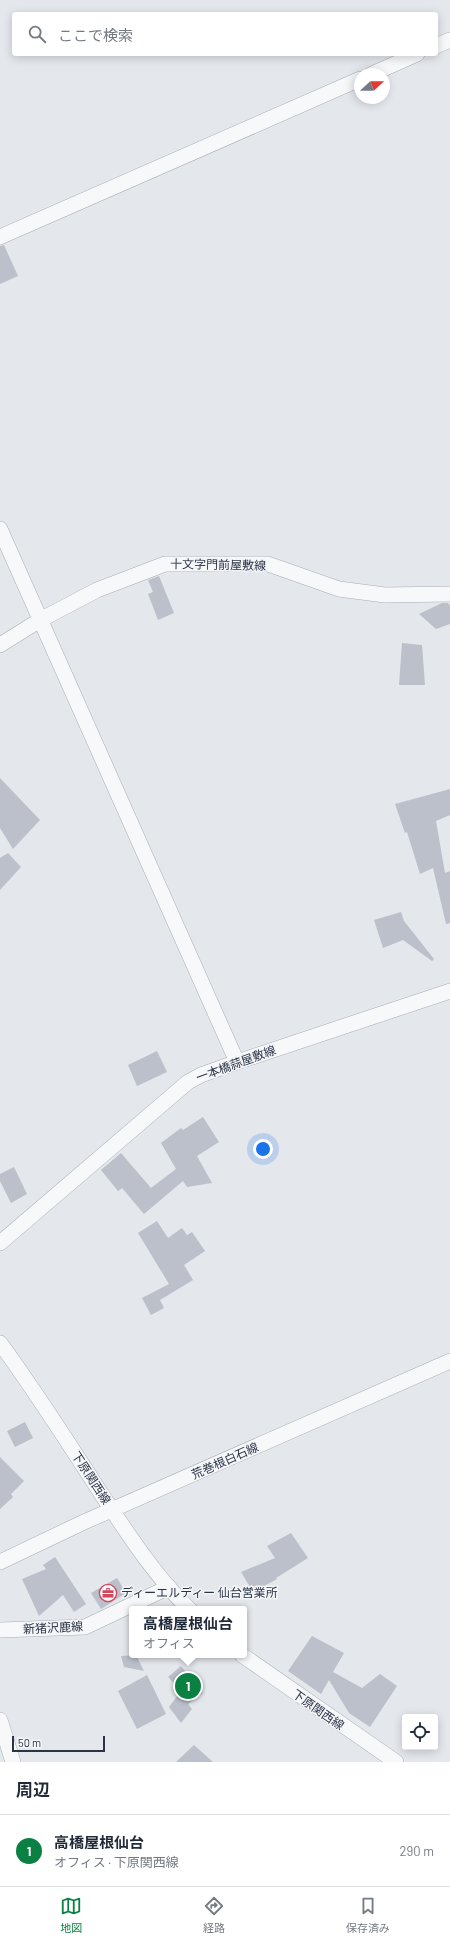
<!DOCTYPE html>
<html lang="ja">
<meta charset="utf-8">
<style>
:root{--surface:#fff;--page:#f2f2f3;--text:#1f2937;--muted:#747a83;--line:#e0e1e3;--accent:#0b8043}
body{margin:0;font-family:Barlow,"Noto Sans JP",sans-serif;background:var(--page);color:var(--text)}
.controls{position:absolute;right:12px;bottom:12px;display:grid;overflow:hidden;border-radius:4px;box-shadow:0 2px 10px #0003}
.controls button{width:36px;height:36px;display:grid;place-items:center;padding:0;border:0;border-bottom:1px solid var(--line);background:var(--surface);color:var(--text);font:20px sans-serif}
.compass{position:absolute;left:354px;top:68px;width:36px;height:36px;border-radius:50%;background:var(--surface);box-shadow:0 2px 10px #0003;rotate:69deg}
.scale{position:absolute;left:12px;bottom:10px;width:93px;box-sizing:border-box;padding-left:4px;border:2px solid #2b3445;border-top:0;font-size:11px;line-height:14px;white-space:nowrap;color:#2b3445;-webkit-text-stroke:3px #f4f6f9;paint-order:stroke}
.you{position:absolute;left:263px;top:1149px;width:14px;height:14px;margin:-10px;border:3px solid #fff;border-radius:50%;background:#1a73e8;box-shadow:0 0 0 6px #1a73e833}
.badge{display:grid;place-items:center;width:26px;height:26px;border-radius:50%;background:var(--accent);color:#fff;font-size:13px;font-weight:700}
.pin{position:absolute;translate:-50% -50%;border:2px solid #fff;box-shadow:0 1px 4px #0006}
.popup{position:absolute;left:129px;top:1606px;width:118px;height:52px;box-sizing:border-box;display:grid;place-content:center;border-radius:4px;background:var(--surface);filter:drop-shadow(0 1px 3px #0005);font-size:13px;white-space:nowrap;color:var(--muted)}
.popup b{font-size:15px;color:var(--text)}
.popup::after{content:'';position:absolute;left:50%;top:100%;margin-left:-8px;border:8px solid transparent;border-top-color:var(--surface)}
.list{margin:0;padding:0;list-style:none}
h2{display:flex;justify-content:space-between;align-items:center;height:52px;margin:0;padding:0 16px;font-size:17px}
h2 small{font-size:13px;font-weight:400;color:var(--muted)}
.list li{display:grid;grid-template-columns:26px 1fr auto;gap:12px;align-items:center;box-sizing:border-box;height:72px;padding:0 16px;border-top:1px solid var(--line)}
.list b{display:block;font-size:15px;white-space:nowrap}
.list p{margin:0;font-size:13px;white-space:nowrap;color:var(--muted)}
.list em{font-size:13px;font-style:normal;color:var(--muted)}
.icon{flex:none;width:22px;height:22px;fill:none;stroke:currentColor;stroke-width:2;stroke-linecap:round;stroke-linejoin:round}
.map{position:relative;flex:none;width:450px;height:1762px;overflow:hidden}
.search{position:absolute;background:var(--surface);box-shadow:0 2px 10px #0003;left:12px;right:12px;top:12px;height:44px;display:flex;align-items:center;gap:10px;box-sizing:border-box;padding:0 14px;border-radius:4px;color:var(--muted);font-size:15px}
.sheet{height:124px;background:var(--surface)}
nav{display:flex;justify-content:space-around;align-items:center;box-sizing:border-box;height:56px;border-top:1px solid var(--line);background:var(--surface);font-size:11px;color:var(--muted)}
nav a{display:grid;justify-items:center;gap:2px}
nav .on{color:var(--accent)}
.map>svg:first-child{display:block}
.building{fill:#bbc0ca}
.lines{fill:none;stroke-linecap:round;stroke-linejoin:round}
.minor-casing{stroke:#a9aeb7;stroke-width:16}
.minor{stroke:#f7f8fa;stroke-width:15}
.labels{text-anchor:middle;stroke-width:3;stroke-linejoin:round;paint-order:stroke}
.street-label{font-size:12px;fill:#2b3445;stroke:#f4f6f9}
.poi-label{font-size:12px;fill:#2b3445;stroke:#f4f6f9;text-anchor:start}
</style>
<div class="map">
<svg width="450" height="1762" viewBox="0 0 450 1762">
<rect width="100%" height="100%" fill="#e4e7ec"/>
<g class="building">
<path d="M4 245 18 276 0 284V246Z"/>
<path d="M159 576 174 613 158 620 148 594 153 592 148 580Z"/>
<path d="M442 603H448L450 606V624L436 629 419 614Z"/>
<path d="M402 643 422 645 425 685H399Z"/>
<path d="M0 778 40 820 13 849 0 828Z"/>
<path d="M450 789V815L436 821 445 873 450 871V923L446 924 433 868 420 874 407 832 405 833 395 804Z"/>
<path d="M8 853 21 867 0 890V858Z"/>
<path d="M401 912 404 921 434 959 432 961 403 940 383 948 374 920Z"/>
<path d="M157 1051 167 1072 137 1086 128 1065Z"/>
<path d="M203 1117 219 1142 197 1156 212 1183 187 1187 183 1181 144 1214 122 1188 118 1191 101 1170 121 1153 151 1188 176 1169 161 1143 181 1128 183 1130Z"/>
<path d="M14 1167 27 1194 11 1203 0 1181V1174Z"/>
<path d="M157 1221 168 1238 182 1228 187 1235 192 1232 205 1251 184 1265 193 1280 160 1300 164 1308 151 1315 142 1298 169 1284 138 1233Z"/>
<path d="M25 1422 33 1438 15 1447 7 1431Z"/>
<path d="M0 1457 24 1481 11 1494 13 1497 0 1509Z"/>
<path d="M291 1533 308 1558 276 1578 277 1579 253 1592 241 1572 275 1558 267 1546Z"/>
<path d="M55 1557 86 1604 74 1612 63 1595 39 1616 22 1579 46 1569 43 1565Z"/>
<path d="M117 1578 126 1593 101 1609 91 1593Z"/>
<path d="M312 1636 344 1653 333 1672 362 1688 380 1674 397 1686 370 1727 349 1713 329 1680 321 1694 288 1671Z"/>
<path d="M136 1655 144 1671 124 1667 121 1656Z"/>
<path d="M181 1666 203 1693 188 1704 192 1709 181 1723 169 1707 181 1691 168 1677Z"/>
<path d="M147 1675 166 1714 137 1729 118 1691Z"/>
<path d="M194 1745 213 1762H176Z"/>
</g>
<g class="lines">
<defs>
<g id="minor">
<path d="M436 46 450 40"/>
<path d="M372 74 417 54"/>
<path d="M0 237 360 79"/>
<path d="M0 529 237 1062"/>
<path d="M0 645 40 620 97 590 165 564H268L339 589 385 595 450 594"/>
<path d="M0 1243 188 1082 201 1075 237 1062 450 991"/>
<path d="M0 1343C36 1392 69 1444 102 1495 128 1534 155 1576 189 1609"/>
<path d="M0 1562 84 1522 450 1361"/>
<path d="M0 1630 85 1627 169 1587"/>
<path d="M242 1655 396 1762"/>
<path d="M0 1720 13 1762"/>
</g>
</defs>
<use href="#minor" class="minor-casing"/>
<use href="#minor" class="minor"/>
</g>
<defs>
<symbol id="office-ring" viewBox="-11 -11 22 22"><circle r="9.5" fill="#f4f6f9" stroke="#d1495b" stroke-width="1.5"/><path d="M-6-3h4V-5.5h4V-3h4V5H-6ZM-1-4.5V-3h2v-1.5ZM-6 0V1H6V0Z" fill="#d1495b"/></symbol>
</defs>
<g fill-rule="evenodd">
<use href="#office-ring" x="98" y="1583" width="20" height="20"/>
</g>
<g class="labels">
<g class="street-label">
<text transform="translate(218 565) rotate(1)" y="4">十文字門前屋敷線</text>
<text transform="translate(236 1064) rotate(-20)" y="4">一本橋蒜屋敷線</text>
<text transform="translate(225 1461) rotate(-24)" y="4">荒巻根白石線</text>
<text transform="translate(91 1478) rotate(57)" y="4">下原関西線</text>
<text transform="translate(53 1628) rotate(-3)" y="4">新猪沢鹿線</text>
<text transform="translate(318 1710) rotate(35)" y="4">下原関西線</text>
</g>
<g class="poi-label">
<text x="121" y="1597">ディーエルディー 仙台営業所</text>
</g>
</g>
</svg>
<div class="controls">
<button><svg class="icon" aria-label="locate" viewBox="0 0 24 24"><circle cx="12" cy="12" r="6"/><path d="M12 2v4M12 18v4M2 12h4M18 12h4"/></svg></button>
</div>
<svg class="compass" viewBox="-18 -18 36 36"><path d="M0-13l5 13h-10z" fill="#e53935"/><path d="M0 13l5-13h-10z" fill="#747a83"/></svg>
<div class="scale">50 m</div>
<div class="you"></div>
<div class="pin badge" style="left:188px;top:1686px">1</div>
<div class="popup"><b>高橋屋根仙台</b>オフィス</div>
<div class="search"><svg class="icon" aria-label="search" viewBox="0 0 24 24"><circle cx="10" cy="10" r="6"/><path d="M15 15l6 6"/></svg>ここで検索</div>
</div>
<section class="sheet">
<h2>周辺<small></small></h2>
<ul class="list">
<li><span class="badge">1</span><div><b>高橋屋根仙台</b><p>オフィス · 下原関西線</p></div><em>290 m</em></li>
</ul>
</section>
<nav>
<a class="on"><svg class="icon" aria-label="map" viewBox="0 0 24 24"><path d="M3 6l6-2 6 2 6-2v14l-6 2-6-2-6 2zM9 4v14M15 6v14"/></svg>地図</a>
<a><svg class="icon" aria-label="directions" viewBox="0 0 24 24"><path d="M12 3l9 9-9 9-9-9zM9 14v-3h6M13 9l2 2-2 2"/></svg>経路</a>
<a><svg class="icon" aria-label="saved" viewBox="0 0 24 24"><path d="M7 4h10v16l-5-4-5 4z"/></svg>保存済み</a>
</nav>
